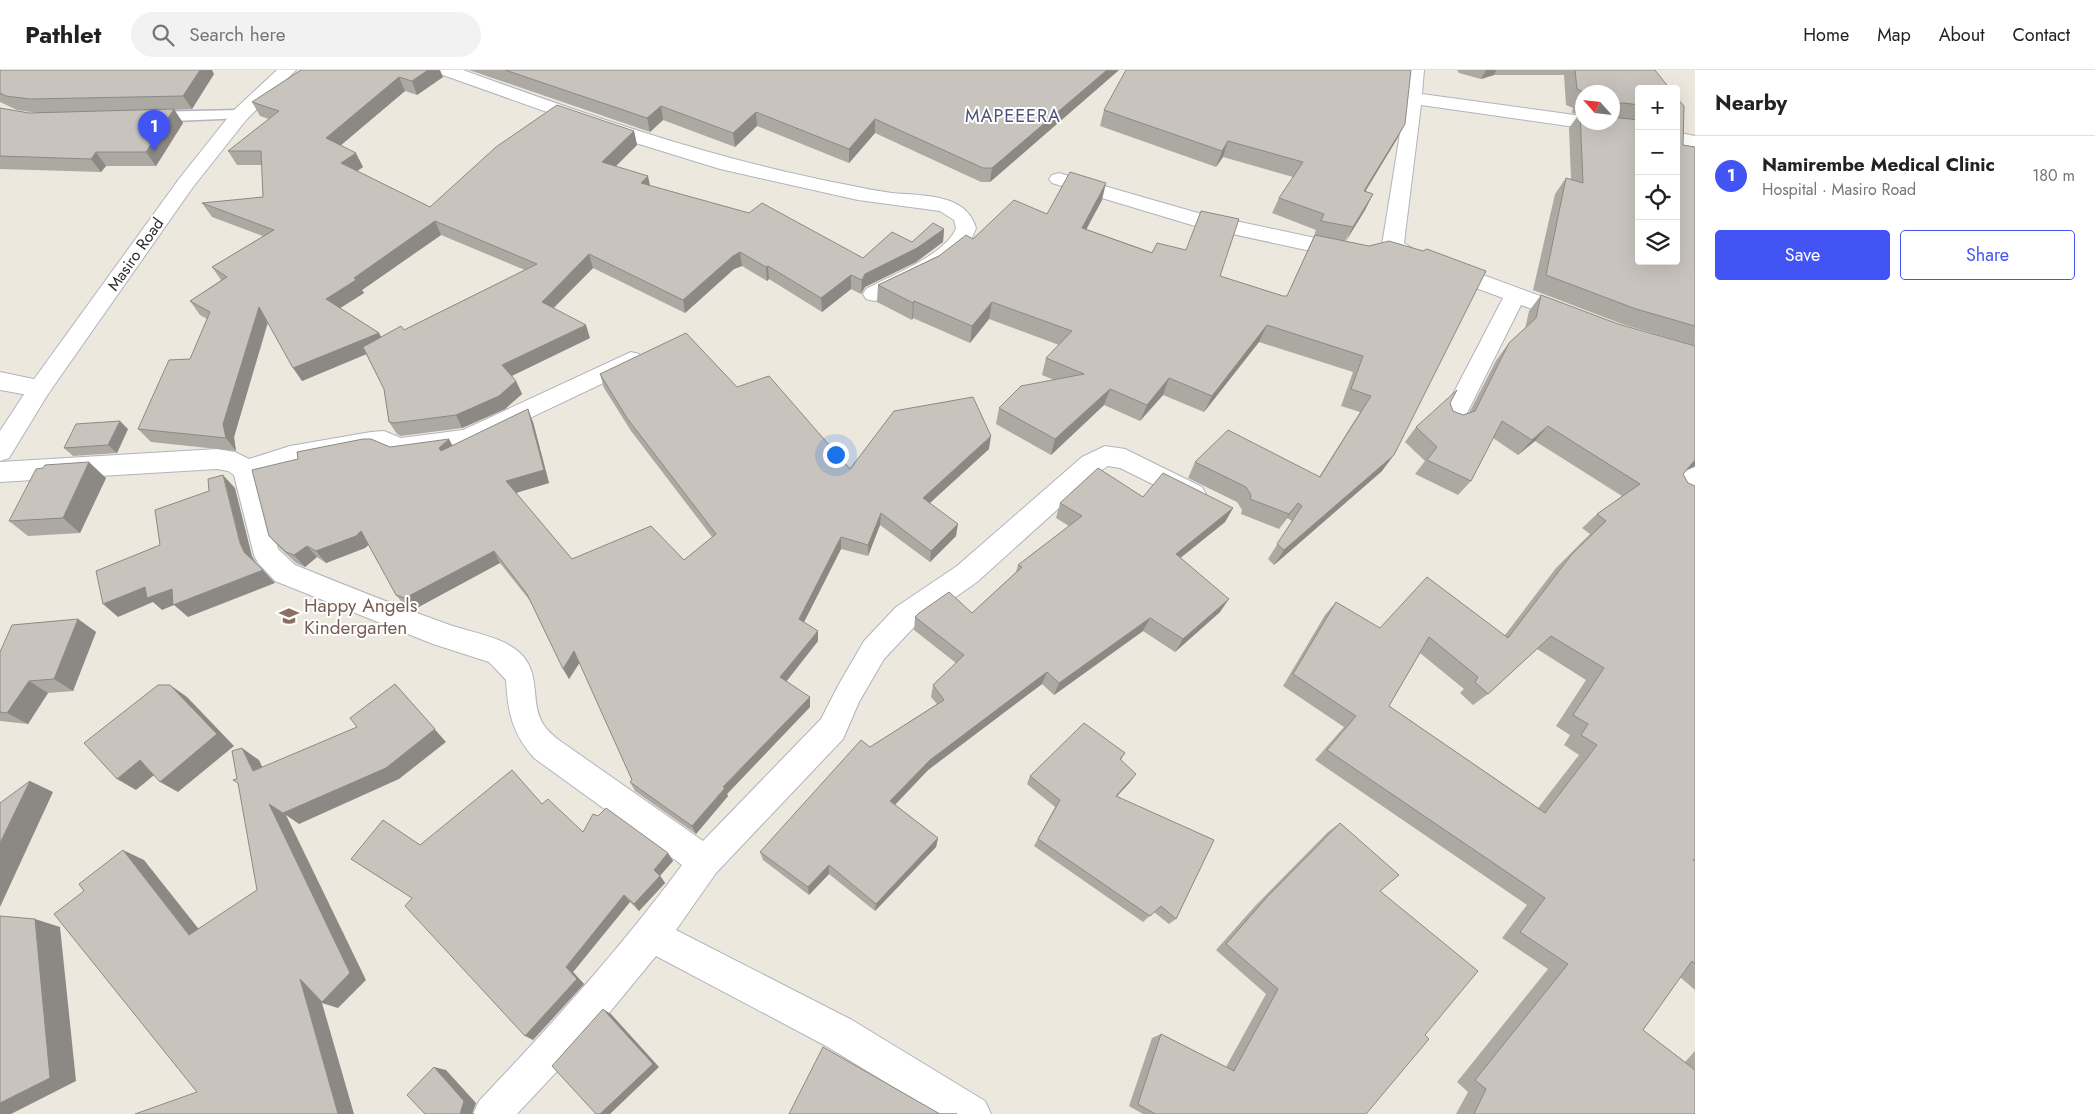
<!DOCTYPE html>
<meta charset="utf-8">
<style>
:root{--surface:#fff;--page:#f2f2f2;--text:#222;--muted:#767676;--line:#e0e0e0;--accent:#4354f5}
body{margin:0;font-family:Jost,sans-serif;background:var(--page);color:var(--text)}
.controls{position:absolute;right:15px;top:15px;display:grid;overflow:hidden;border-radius:5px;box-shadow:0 5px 20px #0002}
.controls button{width:45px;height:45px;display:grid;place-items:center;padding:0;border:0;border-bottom:1px solid var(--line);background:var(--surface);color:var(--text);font:25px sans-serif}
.compass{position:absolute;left:1575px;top:15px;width:45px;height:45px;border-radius:50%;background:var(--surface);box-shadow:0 5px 20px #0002;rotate:297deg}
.you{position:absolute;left:835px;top:384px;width:18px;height:18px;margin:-12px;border:4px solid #fff;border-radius:50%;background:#1a73e8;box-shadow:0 0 0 8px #1a73e833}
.badge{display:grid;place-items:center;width:32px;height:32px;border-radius:50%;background:var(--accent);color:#fff;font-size:16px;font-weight:700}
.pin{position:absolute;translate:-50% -41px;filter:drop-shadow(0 1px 2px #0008)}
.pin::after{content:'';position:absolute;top:26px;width:18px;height:15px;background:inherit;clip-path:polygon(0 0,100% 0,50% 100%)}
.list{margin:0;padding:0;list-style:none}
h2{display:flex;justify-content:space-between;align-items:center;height:65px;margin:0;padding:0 20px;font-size:21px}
h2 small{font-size:16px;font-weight:400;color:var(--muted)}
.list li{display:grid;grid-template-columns:32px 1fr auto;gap:15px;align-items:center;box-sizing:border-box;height:80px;padding:0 20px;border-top:1px solid var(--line)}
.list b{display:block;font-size:19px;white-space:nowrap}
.list p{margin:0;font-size:16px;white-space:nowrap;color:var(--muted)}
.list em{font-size:16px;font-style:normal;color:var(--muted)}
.actions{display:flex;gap:10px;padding:15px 20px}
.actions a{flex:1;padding:11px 0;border:1px solid var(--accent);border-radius:5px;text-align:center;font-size:18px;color:var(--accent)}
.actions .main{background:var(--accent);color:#fff}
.icon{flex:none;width:28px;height:28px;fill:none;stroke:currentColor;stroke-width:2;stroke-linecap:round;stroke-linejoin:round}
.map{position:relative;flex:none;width:1695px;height:1044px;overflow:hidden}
header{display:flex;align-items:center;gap:30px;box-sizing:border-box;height:70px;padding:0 25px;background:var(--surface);border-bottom:1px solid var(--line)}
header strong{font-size:24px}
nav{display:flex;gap:28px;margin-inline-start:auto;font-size:18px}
.search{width:350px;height:45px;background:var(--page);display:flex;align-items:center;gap:12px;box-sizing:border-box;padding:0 18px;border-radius:28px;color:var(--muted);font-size:19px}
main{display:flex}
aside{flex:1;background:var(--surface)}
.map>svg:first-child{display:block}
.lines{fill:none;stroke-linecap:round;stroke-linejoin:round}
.lane-casing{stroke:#b1b3be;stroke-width:3}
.street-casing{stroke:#b1b3be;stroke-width:2}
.secondary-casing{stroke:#b1b3be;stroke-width:2}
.lane{fill:#fff;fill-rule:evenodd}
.street{fill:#fff;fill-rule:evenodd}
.secondary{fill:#fff;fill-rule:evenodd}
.wall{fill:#aca9a3;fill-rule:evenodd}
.shaded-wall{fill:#8c8984}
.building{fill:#c8c4bd;stroke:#8c8984;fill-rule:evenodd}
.labels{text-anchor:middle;stroke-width:4;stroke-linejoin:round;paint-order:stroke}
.far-street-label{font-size:16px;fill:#2b2b2b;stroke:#fff}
.far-quarter-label{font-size:18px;letter-spacing:1px;fill:#4d517b;stroke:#fff}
.education-label{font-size:19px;fill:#785e54;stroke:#fff;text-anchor:start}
</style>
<header>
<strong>Pathlet</strong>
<div class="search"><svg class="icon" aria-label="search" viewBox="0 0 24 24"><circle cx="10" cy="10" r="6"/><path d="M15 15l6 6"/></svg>Search here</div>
<nav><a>Home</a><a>Map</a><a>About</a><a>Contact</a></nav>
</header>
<main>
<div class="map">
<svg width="1695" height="1044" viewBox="0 0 1695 1044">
<rect width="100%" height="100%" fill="#ede8de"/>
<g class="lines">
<defs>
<path id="lane" d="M240 40 248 45 245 48 149 52 141 47 149 42Z"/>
<g id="street">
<path d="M437 0H463C590 46 715 90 848 115 862 118 877 121 892 123 923 126 966 123 976 158 965 195 913 212 882 229L874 231 866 229 863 224 866 219C890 206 947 184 956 158L954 150 940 141 858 130 720 99 626 70 440 4Z"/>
<path d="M1406 0H1424L1422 24 1582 46V52H1612V51L1639 54V66L1421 35 1404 173 1415 180 1578 240 1581 245 1578 250 1570 253 1521 235 1461 355 1452 358 1443 355 1440 349 1503 228 1399 190 1382 175 1399 70Z"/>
<path d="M1676 62 1695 66V78L1676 74Z"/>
<path d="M1059 103 1198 143 1348 175 1356 177 1359 182 1356 187 1348 189 1195 156 1052 113 1049 109 1052 105Z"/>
<path d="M631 282 639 284 643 290 639 296 467 378 398 388 380 380H371L290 396 259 405 278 479 295 495C345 515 396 536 447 554 471 563 505 566 523 586 541 608 530 632 543 654 546 659 552 664 556 668L703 771 821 649 839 614 864 571 896 537 957 496 1082 387 1105 376 1125 379 1202 417 1206 424 1202 431 1193 434 1120 398 1108 396 1100 401 977 512 916 555 884 589 859 632 843 669 716 803 676 860 852 950 985 1031 991 1044H938L826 976 656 886 591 965 517 1044H473L479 1031C551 955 620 879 682 795L534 688C512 663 508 643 506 610L489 592 433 574 275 511 258 493 254 485 234 405 228 401 217 399 0 412V392L217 379 235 382 249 389 290 376 371 362 384 361 401 368 463 360Z"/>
<path d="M0 302 48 312 52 318 48 324 40 327 0 320Z"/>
<path d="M1695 397V422L1681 429 1672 426 1668 419C1674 408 1683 401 1695 397Z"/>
</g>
<path id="secondary" d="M277 0H296L247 49 193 117 48 324 9 388 0 391V361L32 312 179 109 233 41Z"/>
</defs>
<use href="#lane" class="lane-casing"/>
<use href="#street" class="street-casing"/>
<use href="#secondary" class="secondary-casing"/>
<use href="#lane" class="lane"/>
<use href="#street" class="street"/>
<use href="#secondary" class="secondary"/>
</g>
<g class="wall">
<path d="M0 0 214 4 192 39 174 40 183 53 156 96H106L101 102 0 99V38L29 43H38L17 40 0 32Z"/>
<path d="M301 0 443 7 417 25 405 21 340 75 363 97 357 101 430 137 634 61 637 75 616 96 650 116 863 188 912 172 944 159 943 172 916 192 865 217 861 224 851 219 822 242 769 209 767 211 742 196 734 199 685 243 593 198 554 238 590 268 512 306 516 311 522 324 505 339 462 358 401 366 397 364 389 352 384 319 366 284 302 311 268 253 234 367 236 381 151 372 138 359 190 289 207 249 200 245 190 231 221 210 212 197 263 166 212 147 202 133 263 127 262 95H237L228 81 269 49 260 46 252 32ZM441 165 525 200 404 260 381 267 379 263 340 238 364 223 362 220Z"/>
<path d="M469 0H1119L990 112H981L875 63 849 93 757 56 735 77 663 50 650 62Z"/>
<path d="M1457 0H1655L1639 19V191L1683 75 1695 77V276L1622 254 1533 220 1555 124 1566 108 1571 109 1569 58 1579 44 1572 43 1573 38 1566 35 1564 5H1494L1481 9 1459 3ZM1582 22H1612V52H1582Z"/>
<path d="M1104 40 1397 69 1365 121 1373 124 1365 140 1345 171 1369 176 1382 401 1274 495 1268 489 1292 451 1287 448 1279 459 1241 444 1242 440 1237 432 1188 408 1195 392 1319 407 1360 342 1341 336 1353 302 1259 272 1204 342 1163 325 1140 351 1104 335 1051 385 996 354 999 338 1054 310 1042 305 1046 288 1059 275 989 249 970 273 913 248 912 250 877 232 878 215 973 169 1047 144 1102 130 1086 159 1220 206 1283 226H1287L1314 166 1316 160 1272 143 1279 128 1293 107 1223 87 1216 97 1100 56Z"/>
<path d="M1541 225 1695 396 1687 400 1683 404 1693 790 1695 791V920L1680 907 1643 960 1685 992 1695 981V1044H1456L1468 1022 1457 1012 1548 899 1502 868 1527 835 1315 690 1344 657 1283 616 1325 545 1336 532 1379 558 1505 565 1556 498 1590 464 1582 458 1597 444 1622 426 1535 371 1518 385 1493 368 1471 411 1458 425 1415 404 1425 391 1405 372 1416 357 1450 333 1453 341 1463 345 1469 343 1497 289 1509 273 1525 259 1529 241ZM1537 579 1586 610 1556 656 1570 665 1564 675 1579 685 1538 738 1389 636 1420 583 1464 619 1460 623 1473 635 1488 624Z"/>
<path d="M600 304 737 317 850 399 989 379 930 433 956 466 930 492 880 455 868 486 841 479 804 552 818 561V571L786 612 810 627V637L727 724 728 726 696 764 635 721 630 712 632 710 580 592 569 609 531 532 500 493 413 540 405 536 396 525 369 475 365 478 326 493 317 487 305 497 296 493 280 478 269 466 452 375 533 352 549 413 516 423 572 489 684 490 712 467 631 361 604 318Z"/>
<path d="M128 359 117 383 73 386 64 378Z"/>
<path d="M43 398 106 408 80 463 28 466 9 451Z"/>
<path d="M1143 427 1233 438 1225 452 1180 488 1220 542 1175 582 1143 561 1054 625 1042 614 928 700 895 735 938 768 936 777 875 841 829 804 809 825 763 790 760 782 870 677 937 634 931 627 933 615 956 593 914 560 915 547 972 543 1016 502 1018 495 1069 456 1056 448 1060 433Z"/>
<path d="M78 549 96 562 73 621 48 623 28 654 0 651V582Z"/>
<path d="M1125 683 1121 690 1130 712 1117 726 1176 849 1169 854 1154 842 1143 852 1034 776 1055 737 1027 714 1030 706Z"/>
<path d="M542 734 583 762 668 783 673 791 660 805 665 813 639 841 630 832 573 902 584 914 533 970 412 828 420 775Z"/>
<path d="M1340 753 1380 821 1425 965 1366 1044H1143L1129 1036 1152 968 1161 964 1226 997 1266 924 1216 880 1256 835 1328 762Z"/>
</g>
<g class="shaded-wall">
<path d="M200 0H212L214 4 192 39 183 26Z"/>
<path d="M428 0H440L443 7 417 25 412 11Z"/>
<path d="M1107 0H1119L990 112 992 98Z"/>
<path d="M1486 0H1496L1494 5 1481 9Z"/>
<path d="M399 7 405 21 333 82 326 68Z"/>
<path d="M661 36 663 50 650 62 647 48Z"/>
<path d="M174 39 183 53 156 96 146 82Z"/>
<path d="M756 42 757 56 735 77 733 63Z"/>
<path d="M875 49V63L849 93V79Z"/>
<path d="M1405 54 1397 69 1356 137 1364 121Z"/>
<path d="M634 61 637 75 606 106 602 92Z"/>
<path d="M1228 71 1223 87 1216 97 1222 81Z"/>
<path d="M96 82 106 96 101 102 91 89Z"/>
<path d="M356 83 363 97 348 107 341 93Z"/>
<path d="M648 106 651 120 641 113Z"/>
<path d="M1106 113 1102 130 1078 175 1082 158Z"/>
<path d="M1373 124 1365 140 1345 173 1353 157Z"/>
<path d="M435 151 441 165 362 220 364 223 334 242 326 229 354 208Z"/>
<path d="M944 159 943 172 916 192 865 217 861 224 862 210 865 204Z"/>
<path d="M740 182 742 196 734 199 685 243 683 230 733 186Z"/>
<path d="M589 184 593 198 546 245 542 232Z"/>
<path d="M768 196 769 209 767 211 766 197Z"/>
<path d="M851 205V219L822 242 821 228Z"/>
<path d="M914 231 913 248 912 250 913 233Z"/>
<path d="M992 232 989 249 970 273 972 256Z"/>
<path d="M259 237 268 251 234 367 236 381 226 368 223 354Z"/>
<path d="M586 255 590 268 507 308 502 295Z"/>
<path d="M1267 255 1259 272 1204 342 1212 326Z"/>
<path d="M379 263 386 276 302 311 293 298Z"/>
<path d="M1169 308 1163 325 1140 351 1147 335Z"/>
<path d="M516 311 522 324 505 339 462 358 456 345Z"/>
<path d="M1110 319 1104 335 1051 385 1055 369Z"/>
<path d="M528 339 533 352 549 413 512 424 506 411Z"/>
<path d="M120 351 128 359 117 383 108 375Z"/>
<path d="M1548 356 1535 371 1518 385 1532 370Z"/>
<path d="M991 366 989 379 922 440 923 428Z"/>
<path d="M449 369 456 382 446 390 439 378Z"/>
<path d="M1394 385 1382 401 1274 495 1284 480Z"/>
<path d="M1695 390V396L1678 404Z"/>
<path d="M89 392 106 408 80 463 63 448Z"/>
<path d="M223 405 235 418 252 486 257 494 244 482 240 473Z"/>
<path d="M1298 433 1287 448 1279 459 1289 444Z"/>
<path d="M1233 438 1225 452 1168 498 1176 484Z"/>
<path d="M881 443 880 455 868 486V475Z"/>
<path d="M958 454 956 466 930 492 931 481Z"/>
<path d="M361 461 370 473 365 478 326 493 316 481Z"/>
<path d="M841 467V479L800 560 799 549Z"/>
<path d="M307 476 317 487 305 497 294 485Z"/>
<path d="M494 481 500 493 413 540 405 528Z"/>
<path d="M263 500 275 513 188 547 174 535 162 540 153 532 118 547 103 534 145 517 172 519Z"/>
<path d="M1229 529 1220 542 1175 582 1183 569Z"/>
<path d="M1150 548 1143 561 1054 625 1059 613Z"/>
<path d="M78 549 96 562 73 621 54 609Z"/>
<path d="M818 561V571L781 618 780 607Z"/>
<path d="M574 581 580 592 569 609 563 599Z"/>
<path d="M1047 602 1042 614 928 700 889 741 890 731 930 690Z"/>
<path d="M29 611 48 623 28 654 7 643Z"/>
<path d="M395 614 446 672 399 709 299 754 286 745 366 910 338 938 322 933 354 1044H338L300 909 269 734 283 743Z"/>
<path d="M170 615 187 627 234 676 178 722 160 712Z"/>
<path d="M810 627V637L727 724 728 726 696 764 692 756 723 717Z"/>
<path d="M242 678 259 690 270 713 253 701Z"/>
<path d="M140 690 159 701 136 720 117 709Z"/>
<path d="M1136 704 1130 712 1110 734 1116 726Z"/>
<path d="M30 711 53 722 0 837V773Z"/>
<path d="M938 768 936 777 875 841 876 834Z"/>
<path d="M123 780 144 790 209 872 189 865Z"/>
<path d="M668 783 673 791 659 807 654 800Z"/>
<path d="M829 795V804L809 825 808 817Z"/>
<path d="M660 806 665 813 639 841 634 834Z"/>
<path d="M624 825 630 832 573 902 584 914 533 970 525 966 566 897Z"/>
<path d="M35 849 60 857 76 1011 11 1044H0V1033Z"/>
<path d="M603 939 611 944 659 997 610 1044H600Z"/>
<path d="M434 997 446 1000 476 1033 472 1044H460Z"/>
</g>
<g class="building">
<path d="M0 0H200L183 26 30 29 6 26 0 23Z"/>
<path d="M301 0H428L412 11 399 7 326 68 356 83 341 93 430 137 496 77 557 35 634 61 602 92 648 106 641 113 749 143 762 133 863 188 892 162 912 172 933 153 944 159 917 178 865 204 862 210 851 205 821 228 768 196 766 197 740 182 733 186 683 230 589 184 542 232 586 255 502 295 516 311 499 326 456 345 394 353 389 352 384 319 363 277 401 256 404 260 537 194 435 151 354 208 356 210 326 229 379 263 293 298 259 237 223 354 226 368 138 359 169 290 190 289 210 242 190 231 227 207 212 197 274 160 202 133 263 127 261 81H228L279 41 252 32Z"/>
<path d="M505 0H1107L992 98H983L875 49 849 79 756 42 733 63 661 36 647 48Z"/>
<path d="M1126 0H1411L1405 54 1364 121 1373 124 1353 157 1321 151 1324 144 1279 128 1303 92 1228 71 1222 81 1104 40Z"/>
<path d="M1575 0H1655L1670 19H1639V35L1624 33 1612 34V22H1584L1577 19Z"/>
<path d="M1676 27 1684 36 1683 75 1695 77V256L1636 239 1546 205 1566 108 1583 113 1580 42H1582V52H1612V47L1639 50V191H1676Z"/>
<path d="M0 38 29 43 174 39 146 82H96L91 89 0 86Z"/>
<path d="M1070 102 1106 113 1082 158 1152 183 1157 173 1186 180 1201 141 1239 149 1220 206 1283 226H1287L1315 165 1369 176 1389 171 1423 181 1427 179 1486 201 1394 385 1284 480 1277 474 1302 436 1298 433 1289 444 1250 429 1251 425 1246 417 1195 392 1228 360 1320 407 1371 326 1351 319 1363 286 1267 255 1212 326 1169 308 1147 335 1110 319 1055 369 999 338 1021 316 1084 304 1046 288 1072 261 992 232 972 256 914 231 913 233 878 215 939 186 966 165 973 169 1014 130 1047 144Z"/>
<path d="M1541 225 1618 254 1695 276V390L1683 404 1688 413 1695 416V789L1693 790 1695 791V894L1692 891 1643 960 1695 1000V1044H1474L1486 1019 1475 1010 1568 894 1520 862 1545 828 1327 680 1356 646 1293 604 1336 532 1380 558 1427 507 1508 568 1572 484 1606 451 1597 444 1640 414 1548 356 1532 370 1502 351 1471 411 1427 390 1437 377 1416 357 1457 320 1450 333 1453 341 1463 345 1475 341 1509 273 1536 248ZM1551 566 1604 598 1573 645 1588 654 1581 665 1597 675 1545 743 1389 636 1429 567 1478 607 1475 612 1488 624Z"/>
<path d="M686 263 737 317 769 306 850 399 894 341 973 327 991 366 923 428 958 454 931 481 881 443 868 475 841 467 799 549 818 561 780 607 810 627 723 717 725 718 692 756 630 712 632 710 574 581 563 599 527 524 494 481 405 528 396 525 361 461 356 466 316 481 307 476 294 485 286 482 269 466 252 400 298 389 297 382 363 369H371L390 377 449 369 439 378 441 381 528 339 544 400 506 411 572 489 651 456 684 490 716 464 627 348 600 304Z"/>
<path d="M120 351 108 375 64 378 76 354Z"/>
<path d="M89 392 63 448 9 451 36 399 43 398 45 395Z"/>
<path d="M1098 398 1143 427 1163 403 1233 438 1176 484 1229 529 1183 569 1150 548 1059 613 1047 602 930 690 890 731 938 768 876 834 829 795 808 817 760 782 861 670 870 677 944 630 933 615 964 585 915 547 919 543 949 522 972 543 1022 497 1018 495 1082 446 1060 433Z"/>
<path d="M223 405 240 473 244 482 263 500 173 535 172 519 147 528 145 517 103 534 96 501 160 475 155 440 209 421 208 409Z"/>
<path d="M78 549 54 609 29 611 7 643 0 642V582L12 555Z"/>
<path d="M395 614 435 659 386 698 283 743 269 734 350 903 322 932 300 909 338 1044H135L197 1022 54 844 84 821 79 814 123 780 189 865 257 820 238 713 233 710 237 709 232 681 242 678 253 701 357 657 350 648Z"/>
<path d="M158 615H170L217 664 160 712 140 690 117 709 84 673Z"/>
<path d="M1084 653 1125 683 1120 689 1136 704 1116 726 1214 770 1176 849 1161 836 1150 846 1038 769 1060 730 1030 706Z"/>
<path d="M512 700 542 734 548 729 583 762 593 744 598 746 606 738 668 783 654 800 660 806 634 834 624 825 566 897 577 909 525 966 405 836 412 828 351 789 383 750 420 775Z"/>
<path d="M30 711 0 773V733Z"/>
<path d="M1340 753 1399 805 1380 821 1478 901 1425 965 1429 969 1366 1044H1155L1138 1034 1161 964 1234 1001 1278 919 1226 874 1267 827Z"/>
<path d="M0 846 35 849 50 1008 0 1033Z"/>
<path d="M603 939 653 994 600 1044H596L552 996Z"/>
<path d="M823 977 940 1044H957H789Z"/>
<path d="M434 997 464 1031 460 1044H474H425L407 1025Z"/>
</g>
<defs>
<symbol id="school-bare" viewBox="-9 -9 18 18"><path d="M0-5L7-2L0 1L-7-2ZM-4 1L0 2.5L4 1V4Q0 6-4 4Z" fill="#8d6e63" stroke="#fff" stroke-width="2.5" paint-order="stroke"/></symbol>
</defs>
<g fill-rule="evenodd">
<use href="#school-bare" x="275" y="532" width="28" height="28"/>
</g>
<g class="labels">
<g class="far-street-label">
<text transform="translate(135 184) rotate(-55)" y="6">Masiro Road</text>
</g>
<g class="far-quarter-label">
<text x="1013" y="52">MAPEEERA</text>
</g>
<g class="education-label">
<text x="304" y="542">Happy Angels<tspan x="304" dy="22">Kindergarten</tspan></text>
</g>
</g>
</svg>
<div class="controls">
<button>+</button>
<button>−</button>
<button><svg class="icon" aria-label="locate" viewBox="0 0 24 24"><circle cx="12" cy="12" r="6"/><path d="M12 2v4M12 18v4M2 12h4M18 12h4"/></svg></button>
<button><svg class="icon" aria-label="layers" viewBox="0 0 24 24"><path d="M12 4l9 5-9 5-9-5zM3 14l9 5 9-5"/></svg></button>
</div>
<svg class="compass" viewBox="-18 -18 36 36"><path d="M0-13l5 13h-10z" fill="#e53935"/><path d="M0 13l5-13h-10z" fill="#767676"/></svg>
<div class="you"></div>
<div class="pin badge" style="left:154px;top:81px">1</div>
</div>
<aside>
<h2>Nearby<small></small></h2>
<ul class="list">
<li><span class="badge">1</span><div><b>Namirembe Medical Clinic</b><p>Hospital · Masiro Road</p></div><em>180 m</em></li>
</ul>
<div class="actions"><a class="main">Save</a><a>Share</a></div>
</aside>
</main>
